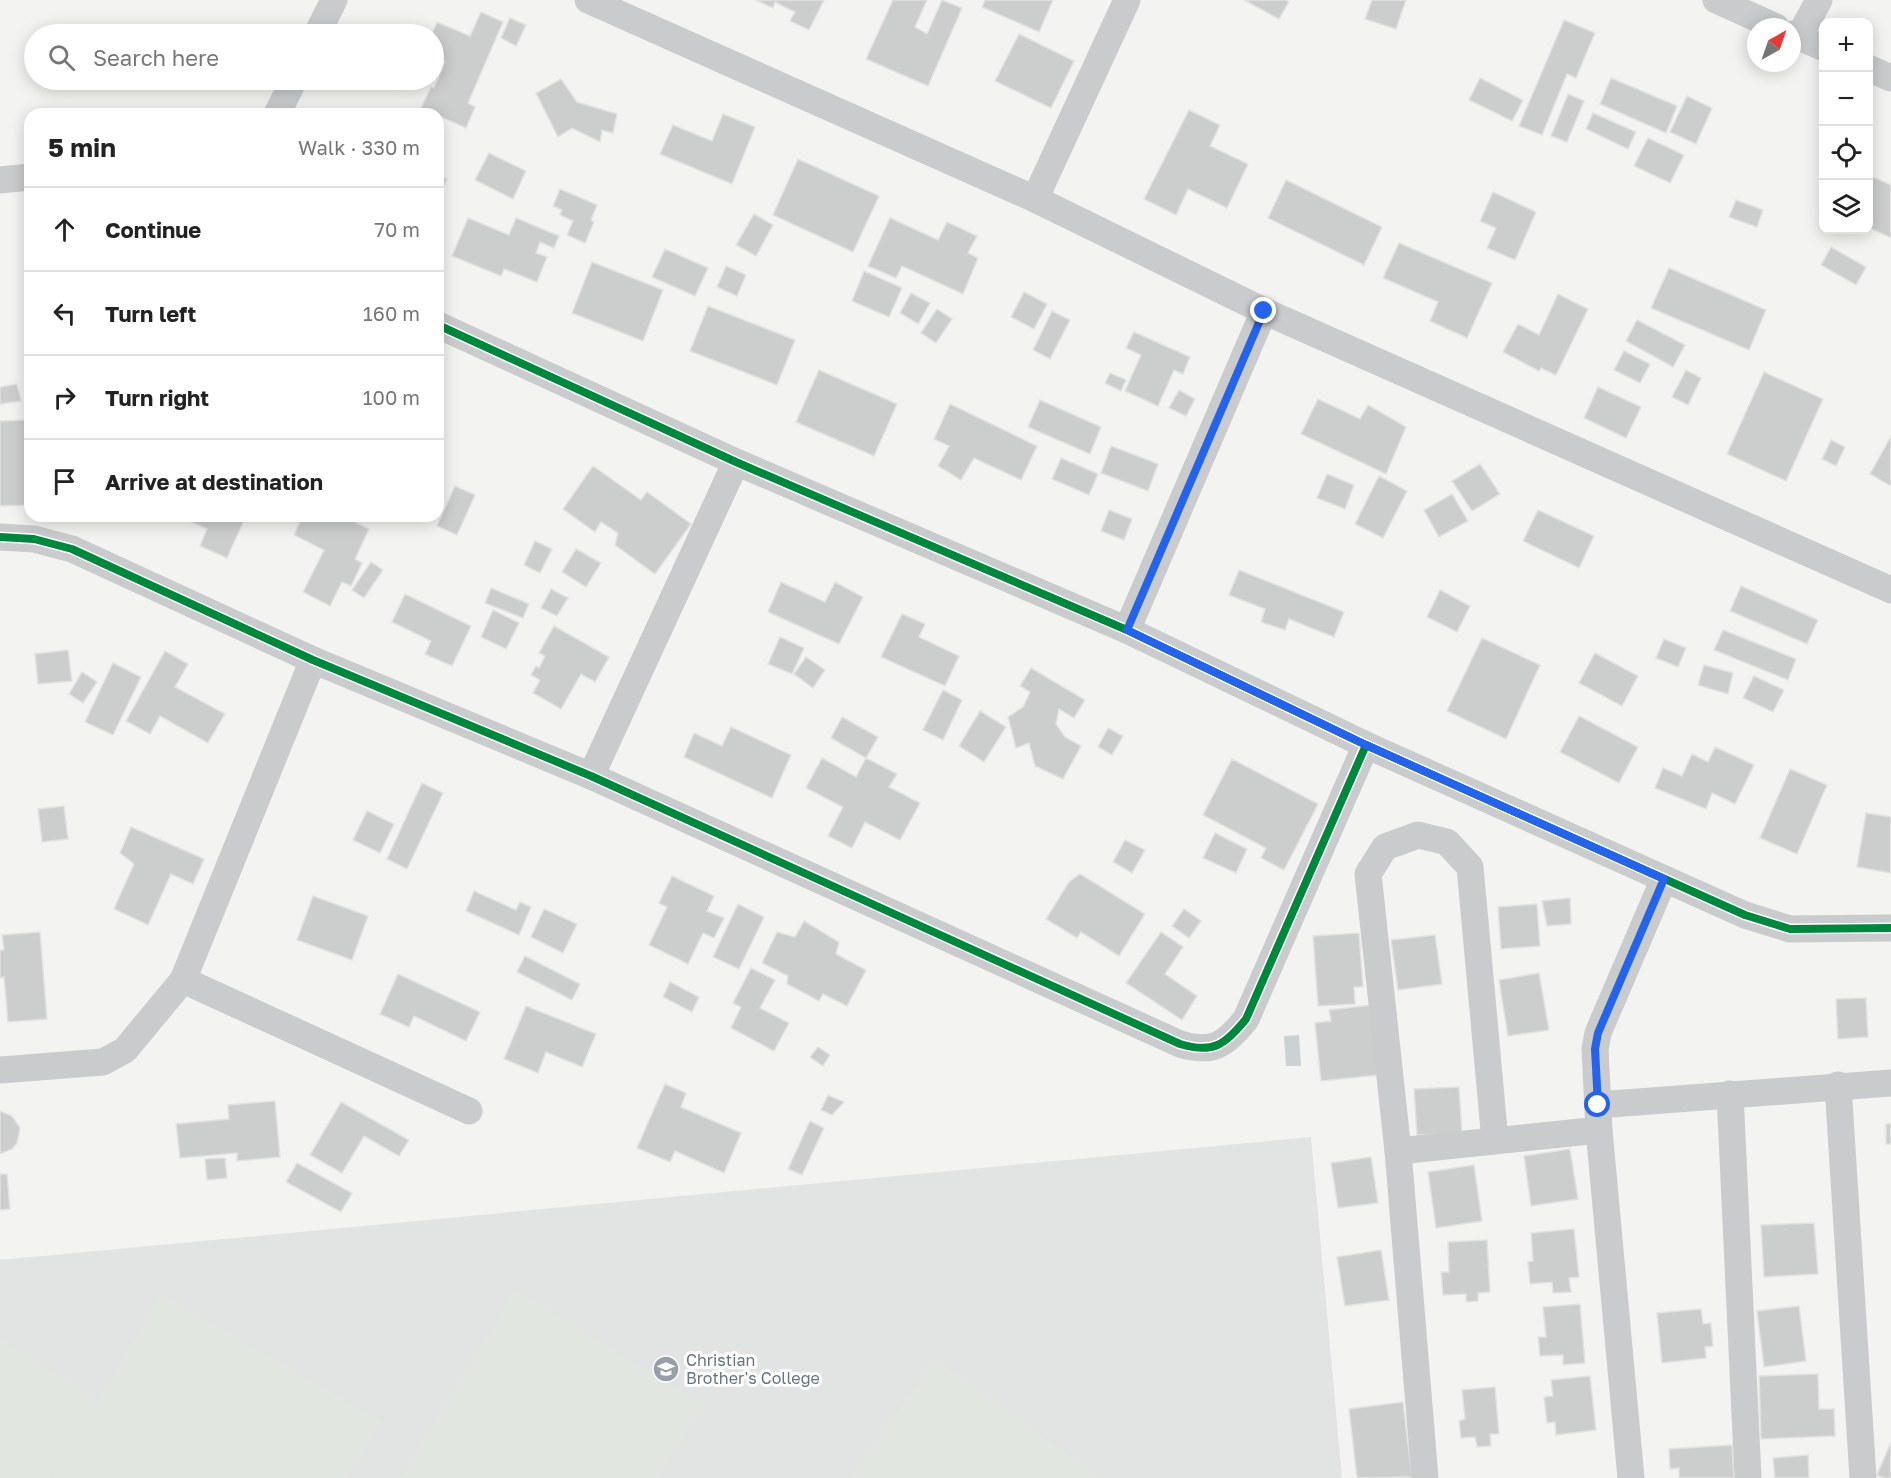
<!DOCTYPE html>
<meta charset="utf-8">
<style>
:root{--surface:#fff;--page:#f2f2f2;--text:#222;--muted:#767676;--line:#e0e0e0}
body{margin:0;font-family:"Golos Text",sans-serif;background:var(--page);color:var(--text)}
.controls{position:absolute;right:18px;top:18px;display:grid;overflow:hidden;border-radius:12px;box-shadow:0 3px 15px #0003}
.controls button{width:54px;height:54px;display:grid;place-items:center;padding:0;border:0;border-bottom:2px solid var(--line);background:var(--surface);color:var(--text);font:30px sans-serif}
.compass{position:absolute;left:1747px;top:18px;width:54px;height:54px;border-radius:50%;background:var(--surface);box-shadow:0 3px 15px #0003;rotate:40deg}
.stop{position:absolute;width:18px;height:18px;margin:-14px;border:4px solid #2563eb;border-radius:50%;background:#fff}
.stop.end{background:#2563eb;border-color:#fff;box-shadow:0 2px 6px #0008}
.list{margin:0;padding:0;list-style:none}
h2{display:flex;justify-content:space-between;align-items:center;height:78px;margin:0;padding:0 24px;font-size:26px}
h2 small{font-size:20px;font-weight:400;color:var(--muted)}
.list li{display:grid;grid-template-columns:39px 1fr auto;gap:18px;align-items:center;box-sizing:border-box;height:84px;padding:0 24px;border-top:2px solid var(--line)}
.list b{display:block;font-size:22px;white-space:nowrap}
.list em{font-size:20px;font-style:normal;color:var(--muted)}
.icon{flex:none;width:33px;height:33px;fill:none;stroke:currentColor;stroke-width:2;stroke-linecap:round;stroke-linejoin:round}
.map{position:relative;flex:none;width:1891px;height:1478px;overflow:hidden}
.search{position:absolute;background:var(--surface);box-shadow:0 3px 15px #0003;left:24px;top:24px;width:420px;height:66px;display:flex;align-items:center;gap:15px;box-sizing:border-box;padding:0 21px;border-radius:33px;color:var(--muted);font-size:22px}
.panel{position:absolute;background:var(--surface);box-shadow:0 3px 15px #0003;left:24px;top:108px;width:420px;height:414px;border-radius:18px}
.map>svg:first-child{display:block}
.built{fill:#e2e3e3}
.green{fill:#e2e6e0}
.water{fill:#cbd1d5}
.building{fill:#cccdcd;stroke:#e2e2e2;stroke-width:1.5}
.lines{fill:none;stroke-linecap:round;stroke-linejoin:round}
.street{stroke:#c9cbcc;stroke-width:27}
.cycleway-casing{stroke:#fff;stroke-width:11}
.cycleway{stroke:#00873e;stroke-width:8}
.route{stroke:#2563eb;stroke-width:8}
.labels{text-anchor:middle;stroke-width:6;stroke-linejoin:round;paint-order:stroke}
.poi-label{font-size:16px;fill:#667480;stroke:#fff;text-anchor:start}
</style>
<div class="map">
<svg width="1891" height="1478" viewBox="0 0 1891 1478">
<rect width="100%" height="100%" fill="#f3f3f2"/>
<path class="built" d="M1311 1137 1342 1478H0V1260Z"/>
<g class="green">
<path d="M516 1290 703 1405 658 1478H400Z"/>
<path d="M161 1295 381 1421 348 1478H52L74 1440 50 1478H0V1339L98 1401Z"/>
<path d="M934 1359 1100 1478H850Z"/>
</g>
<path class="water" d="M1299 1035 1301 1066H1286L1284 1036Z"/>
<g class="building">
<path d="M756 0H824L809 30 790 21 795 12 775 2 773 8Z"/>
<path d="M893 0H927L915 27 927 34 942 0 962 8 928 86 866 59Z"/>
<path d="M985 0H1053L1039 32 982 7Z"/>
<path d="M1244 0H1286L1289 2 1279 19Z"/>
<path d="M1372 0H1406L1396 29 1365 19Z"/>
<path d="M481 12 503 22 468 103 475 107 466 128 421 108 431 87 434 88 445 62 434 57 432 34 437 22 470 36Z"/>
<path d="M510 18 526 25 516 46 501 38Z"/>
<path d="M1564 20 1595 33 1576 78 1567 74 1542 135 1519 126Z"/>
<path d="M1019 34 1074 61 1051 108 995 81Z"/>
<path d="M1480 78 1523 100 1512 121 1469 100Z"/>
<path d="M1611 78 1677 106 1666 133 1600 104Z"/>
<path d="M561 79 577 102 617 114 613 133 602 130 600 142 572 128 558 137 536 93Z"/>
<path d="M1568 94 1584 101 1567 142 1551 136Z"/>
<path d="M1687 96 1712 108 1696 144 1670 132Z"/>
<path d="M1189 110 1220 125 1210 146 1248 164 1227 208 1188 189 1176 215 1144 199Z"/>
<path d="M1593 113 1636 132 1628 149 1586 129Z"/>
<path d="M723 114 755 127 732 184 660 154 673 125 712 141Z"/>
<path d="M1648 138 1684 155 1670 183 1634 166Z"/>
<path d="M489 153 526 171 513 199 475 180Z"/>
<path d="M798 159 879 196 853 252 773 215Z"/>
<path d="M438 175 447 179 438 199Z"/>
<path d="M1868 175 1891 185V238L1868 227Z"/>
<path d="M1286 180 1382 227 1364 265 1268 218Z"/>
<path d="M560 189 597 205 591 220 594 222 585 243 567 235 573 221 560 215 562 210 553 206Z"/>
<path d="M1493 192 1536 212 1515 260 1487 248 1496 228 1480 221Z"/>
<path d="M1736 200 1763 210 1757 227 1729 217Z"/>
<path d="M754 214 773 225 756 256 736 245Z"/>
<path d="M468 218 509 235 516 218 559 236 554 248 540 242 536 253 547 257 537 282 504 269 501 276 452 256Z"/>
<path d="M890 218 938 240 947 222 977 236 968 253 978 258 963 294 902 266 896 278 868 266Z"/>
<path d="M1399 243 1492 283 1467 338 1430 321 1438 302 1383 278Z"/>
<path d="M1831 247 1866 267 1856 285 1821 265Z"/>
<path d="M665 249 708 268 695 296 652 277Z"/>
<path d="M592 262 663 290 643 341 572 313Z"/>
<path d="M726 266 746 275 737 296 717 287Z"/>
<path d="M1669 268 1766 310 1749 350 1651 308Z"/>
<path d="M864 271 902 288 889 317 852 301Z"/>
<path d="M1024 292 1047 304 1034 329 1011 317Z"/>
<path d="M911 293 930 303 918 324 900 313Z"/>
<path d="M1558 294 1588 309 1556 375 1541 368 1539 371 1503 352 1518 324 1539 335Z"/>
<path d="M708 306 795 340 777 385 690 351Z"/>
<path d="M937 309 952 319 936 343 921 333Z"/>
<path d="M1052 311 1070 320 1050 359 1033 350Z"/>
<path d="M1637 320 1685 345 1673 367 1626 341Z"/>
<path d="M1134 332 1190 357 1183 374 1174 370 1158 406 1125 391 1141 355 1126 348Z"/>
<path d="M1624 351 1650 364 1640 383 1614 370Z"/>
<path d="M819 370 897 404 874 456 796 422Z"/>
<path d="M1686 370 1701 378 1688 405 1672 397Z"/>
<path d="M1764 372 1823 399 1786 481 1727 454Z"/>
<path d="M1110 373 1126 380 1121 391 1105 383Z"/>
<path d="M17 384 21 401 0 404V387Z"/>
<path d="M1598 387 1641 407 1626 438 1584 418Z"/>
<path d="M1179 390 1195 399 1186 416 1169 408Z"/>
<path d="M1318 399 1360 419 1368 405 1406 427 1386 474 1301 434Z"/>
<path d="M1040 400 1101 427 1090 454 1028 427Z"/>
<path d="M950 404 1037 446 1021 480 974 458 961 480 938 466 949 446 934 439Z"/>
<path d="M27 420 30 505 0 506V421Z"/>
<path d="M1891 436V486L1870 474Z"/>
<path d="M1831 440 1845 447 1836 466 1822 459Z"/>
<path d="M1111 446 1158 464 1148 491 1101 473Z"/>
<path d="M1061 458 1098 474 1089 495 1052 479Z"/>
<path d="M1480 464 1500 494 1472 511 1452 481Z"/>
<path d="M593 466 641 500 647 492 691 524 655 574 615 545 618 533 601 522 595 532 563 509Z"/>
<path d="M1327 474 1354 485 1345 509 1317 498Z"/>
<path d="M1379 476 1407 491 1383 538 1355 524Z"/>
<path d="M455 486 475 495 457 535 437 526Z"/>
<path d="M1452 494 1468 521 1439 537 1424 510Z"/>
<path d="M1109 510 1132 519 1124 540 1101 531Z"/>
<path d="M1538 510 1594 536 1579 568 1523 541Z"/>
<path d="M178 516H246L227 558 200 546 207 529Z"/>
<path d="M303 516H342L369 529 355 559 362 563 351 586 342 582 330 606 303 592 324 550 294 535Z"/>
<path d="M535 541 552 549 540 573 524 565Z"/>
<path d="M576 549 601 563 586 587 562 572Z"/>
<path d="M371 562 383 570 364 598 352 590Z"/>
<path d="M1239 570 1344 612 1334 637 1289 619 1285 630 1261 622 1265 609 1229 595Z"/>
<path d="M781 582 825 602 835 582 863 597 839 644 768 612Z"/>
<path d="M1741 586 1818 620 1807 644 1730 611Z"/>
<path d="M491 588 529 604 523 618 485 603Z"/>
<path d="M551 589 568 598 557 616 541 608Z"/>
<path d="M1440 590 1470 606 1457 632 1427 617Z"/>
<path d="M405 594 471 626 452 666 425 654 431 641 392 622Z"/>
<path d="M493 610 519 623 506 649 481 637Z"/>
<path d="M902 614 925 624 919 637 959 656 945 686 881 657Z"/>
<path d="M554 626 609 657 595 682 581 674 561 709 533 693 540 680 531 675 536 666 539 668 545 656 539 653Z"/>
<path d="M1723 630 1796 659 1788 680 1714 650Z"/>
<path d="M780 637 804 648 792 674 768 664Z"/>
<path d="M1482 638 1540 665 1506 739 1447 711Z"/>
<path d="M1664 639 1686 648 1678 667 1656 658Z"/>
<path d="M68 650 72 681 38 684 35 654Z"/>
<path d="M165 651 188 664 175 687 225 714 208 743 160 716 150 734 126 721Z"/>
<path d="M1595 653 1638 676 1622 706 1579 683Z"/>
<path d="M806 657 825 670 813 688 794 674Z"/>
<path d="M113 663 141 677 113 735 85 722Z"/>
<path d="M1704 665 1733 673 1728 694 1698 685Z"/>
<path d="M1031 668 1085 700 1074 718 1059 709 1056 724 1065 737 1081 746 1063 779 1035 766 1029 743 1016 748 1008 717 1023 707 1030 692 1020 686Z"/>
<path d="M82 672 97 682 83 703 69 694Z"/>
<path d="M1754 676 1784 690 1773 712 1743 698Z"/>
<path d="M943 690 962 700 943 740 923 730Z"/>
<path d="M980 711 1006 727 984 762 959 746Z"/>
<path d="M1579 716 1638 747 1619 783 1560 752Z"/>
<path d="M842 717 878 737 866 758 831 738Z"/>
<path d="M731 727 791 755 772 798 684 757 694 733 722 746Z"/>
<path d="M1108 728 1123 736 1112 755 1098 747Z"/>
<path d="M1715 747 1754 765 1735 804 1712 793 1706 809 1655 788 1663 768 1682 776 1692 754 1708 762Z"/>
<path d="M822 758 856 777 866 758 897 774 889 787 920 803 900 840 865 822 852 848 828 836 843 807 806 788Z"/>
<path d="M1232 759 1318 804 1284 870 1261 858 1266 848 1203 815Z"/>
<path d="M1790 769 1827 785 1797 854 1760 838Z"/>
<path d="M422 783 443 793 407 869 387 859Z"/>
<path d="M64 806 68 839 42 842 38 809Z"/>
<path d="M367 811 394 824 380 853 353 840Z"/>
<path d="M1866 813 1891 817V873L1857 867Z"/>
<path d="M131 827 204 859 193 884 171 874 148 925 114 909 134 864 120 853Z"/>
<path d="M1215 833 1247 849 1236 873 1203 858Z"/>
<path d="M1125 840 1145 850 1132 873 1113 862Z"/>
<path d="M1080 874 1145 914 1119 956 1081 932 1077 938 1046 919 1069 882Z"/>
<path d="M672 876 714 896 707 911 724 918 714 938 703 933 688 964 649 945 667 907 659 903Z"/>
<path d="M474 891 516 910 520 902 531 907 519 935 466 911Z"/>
<path d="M313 896 368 916 352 960 297 940Z"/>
<path d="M1570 898 1571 924 1547 926 1542 901Z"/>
<path d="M738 904 764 917 739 969 713 957Z"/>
<path d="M1537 904 1540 946 1501 949 1498 907Z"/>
<path d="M544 909 577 924 563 953 531 937Z"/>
<path d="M1184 909 1201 921 1189 938 1172 926Z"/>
<path d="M804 921 839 942 836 954 866 970 847 1006 823 994 819 1001 787 984 788 976 762 963 777 932 795 937Z"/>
<path d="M40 932 47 1019 8 1022 4 977 0 978V950H4L2 935Z"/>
<path d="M1161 932 1183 947 1165 974 1197 996 1182 1020 1126 983Z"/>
<path d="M1359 933 1363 987H1354L1355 1004 1318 1006 1313 936Z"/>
<path d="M1435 935 1442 984 1398 990 1391 940Z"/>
<path d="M525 956 580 984 572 1000 517 972Z"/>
<path d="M751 968 775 980 760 1008 789 1023 774 1051 731 1028 741 1007 733 1003Z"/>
<path d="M1539 973 1549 1030 1508 1036 1499 980Z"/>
<path d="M398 974 480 1012 466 1041 414 1016 409 1027 380 1014Z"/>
<path d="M670 982 699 997 692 1012 663 997Z"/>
<path d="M1866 998 1868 1037 1838 1039 1836 999Z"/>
<path d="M1372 1005 1379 1075 1321 1081 1315 1023 1331 1021 1329 1010Z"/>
<path d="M526 1006 596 1034 582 1067 546 1052 538 1073 504 1059Z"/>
<path d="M818 1047 830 1055 823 1066 810 1057Z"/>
<path d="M665 1084 686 1093 681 1107 741 1133 724 1173 675 1151 670 1162 637 1148Z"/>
<path d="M1459 1087 1462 1133 1417 1135 1414 1089Z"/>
<path d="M828 1095 844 1102 832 1115 821 1110Z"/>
<path d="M275 1101 280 1157 237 1161V1153L180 1158 176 1124 229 1119 228 1105Z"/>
<path d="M341 1102 409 1140 399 1156 364 1136 342 1173 310 1155Z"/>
<path d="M0 1111 12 1116 20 1128 17 1143 12 1149 0 1154Z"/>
<path d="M810 1121 824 1128 802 1175 788 1169Z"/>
<rect x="1886" y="1124" width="5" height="20"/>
<path d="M1570 1149 1578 1199 1531 1206 1524 1156Z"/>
<path d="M1371 1157 1378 1203 1338 1208 1331 1163Z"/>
<path d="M225 1158 227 1178 207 1180 205 1159Z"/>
<path d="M297 1163 352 1193 341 1212 286 1182Z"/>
<path d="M1474 1165 1482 1221 1436 1228 1428 1172Z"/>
<path d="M0 1174H7L10 1209 0 1210Z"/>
<path d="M1814 1223 1818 1274 1764 1277 1761 1225Z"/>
<path d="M1574 1229 1579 1277 1569 1278 1571 1292 1553 1293 1552 1282 1530 1284 1528 1262 1533 1261 1531 1233Z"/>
<path d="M1487 1240 1490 1292 1478 1293V1301L1466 1302V1294L1443 1295 1441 1272H1449L1448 1242Z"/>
<path d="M1381 1250 1389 1300 1345 1306 1337 1257Z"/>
<path d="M1580 1304 1585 1363 1563 1365V1355L1540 1356 1538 1337H1546L1543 1307Z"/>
<path d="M1799 1306 1806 1361 1764 1367 1757 1311Z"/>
<path d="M1701 1309 1703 1324 1711 1323 1713 1346 1705 1347 1706 1358 1662 1363 1657 1313Z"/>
<path d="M1818 1374 1819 1409H1834L1835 1436 1761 1439 1759 1376Z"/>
<path d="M1590 1376 1596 1430 1556 1435 1555 1422 1547 1423 1544 1397 1553 1396 1551 1380Z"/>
<path d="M1495 1387 1499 1434H1490L1491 1446 1477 1447 1475 1437 1461 1438 1459 1421 1465 1419 1462 1390Z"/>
<path d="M1403 1402 1412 1477 1357 1478 1349 1409Z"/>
<path d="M1891 1442V1478H1883L1877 1475Z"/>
<path d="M1732 1445 1734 1478H1679V1468L1670 1469 1669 1449Z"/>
<path d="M1808 1455 1809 1478H1775L1773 1458Z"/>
</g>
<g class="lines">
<g class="street">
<path d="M588 0 1035 199 1264 311 1891 590"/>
<path d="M1716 0 1776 27"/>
<path d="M317 34 334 0"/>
<path d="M1792 34 1824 48"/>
<path d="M1799 37 1819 0"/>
<path d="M1868 68 1891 78"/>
<path d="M277 114 294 80"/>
<path d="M0 180 30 177"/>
<path d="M1035 199 1127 0"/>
<path d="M438 325 736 462 1127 630 1366 745 1745 915 1790 929 1891 928"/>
<path d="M0 537 34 539 72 549 313 660 591 776 1180 1044C1213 1054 1225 1045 1246 1019L1366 745"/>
<path d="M1127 630 1264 311"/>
<path d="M591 776 736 462"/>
<path d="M183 980 469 1111"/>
<path d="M0 1070 103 1062 125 1050 183 980 313 660"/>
<path d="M1838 1085 1863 1478"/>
<path d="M1730 1094 1748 1478"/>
<path d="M1598 1105 1891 1083"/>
<path d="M1398 1151 1599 1130"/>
<path d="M1425 1478 1398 1151 1368 874 1385 847 1418 835 1447 842 1470 867 1495 1141"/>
<path d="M1631 1478 1599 1130 1595 1049 1598 1033 1664 879"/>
</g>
<defs>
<g id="cycleway">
<path d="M438 325 736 462 1127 630 1366 745 1745 915 1790 929 1891 928"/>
<path d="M0 537 34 539 72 549 313 660 591 776 1180 1044C1213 1054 1225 1045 1246 1019L1366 745"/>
</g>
</defs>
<use href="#cycleway" class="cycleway-casing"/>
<use href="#cycleway" class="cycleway"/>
</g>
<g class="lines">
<path class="route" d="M1264 311 1127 630 1366 745 1664 879 1598 1033 1595 1049 1598 1105"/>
</g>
<defs>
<symbol id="school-disc" viewBox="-11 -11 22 22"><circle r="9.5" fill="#97a0a8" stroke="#fff"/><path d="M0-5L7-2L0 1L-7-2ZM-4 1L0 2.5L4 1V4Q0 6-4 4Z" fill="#fff"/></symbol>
</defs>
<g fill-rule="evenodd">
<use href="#school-disc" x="651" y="1354" width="30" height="30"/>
</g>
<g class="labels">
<g class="poi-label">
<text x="686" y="1366">Christian<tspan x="686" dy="18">Brother's College</tspan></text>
</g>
</g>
</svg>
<div class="controls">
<button>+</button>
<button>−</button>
<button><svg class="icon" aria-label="locate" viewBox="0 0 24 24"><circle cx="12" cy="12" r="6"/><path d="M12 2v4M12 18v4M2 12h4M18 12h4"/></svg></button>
<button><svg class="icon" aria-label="layers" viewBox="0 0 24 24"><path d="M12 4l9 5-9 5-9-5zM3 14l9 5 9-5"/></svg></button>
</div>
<svg class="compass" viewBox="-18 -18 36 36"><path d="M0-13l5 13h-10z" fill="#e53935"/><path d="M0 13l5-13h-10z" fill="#767676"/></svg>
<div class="stop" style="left:1598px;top:1105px"></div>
<div class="stop end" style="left:1264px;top:311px"></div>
<div class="search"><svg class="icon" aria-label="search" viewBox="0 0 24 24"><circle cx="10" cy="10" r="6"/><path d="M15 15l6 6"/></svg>Search here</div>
<section class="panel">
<h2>5 min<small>Walk · 330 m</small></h2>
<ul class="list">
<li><svg class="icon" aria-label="ahead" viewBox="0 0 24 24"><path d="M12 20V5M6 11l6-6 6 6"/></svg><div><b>Continue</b></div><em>70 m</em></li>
<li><svg class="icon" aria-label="left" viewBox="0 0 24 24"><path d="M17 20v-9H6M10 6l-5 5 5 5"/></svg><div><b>Turn left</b></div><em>160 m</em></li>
<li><svg class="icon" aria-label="right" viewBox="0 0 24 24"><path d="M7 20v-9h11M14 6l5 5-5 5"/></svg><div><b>Turn right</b></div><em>100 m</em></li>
<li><svg class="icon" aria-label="arrive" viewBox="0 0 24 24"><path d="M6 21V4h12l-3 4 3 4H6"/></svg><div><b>Arrive at destination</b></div></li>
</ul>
</section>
</div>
